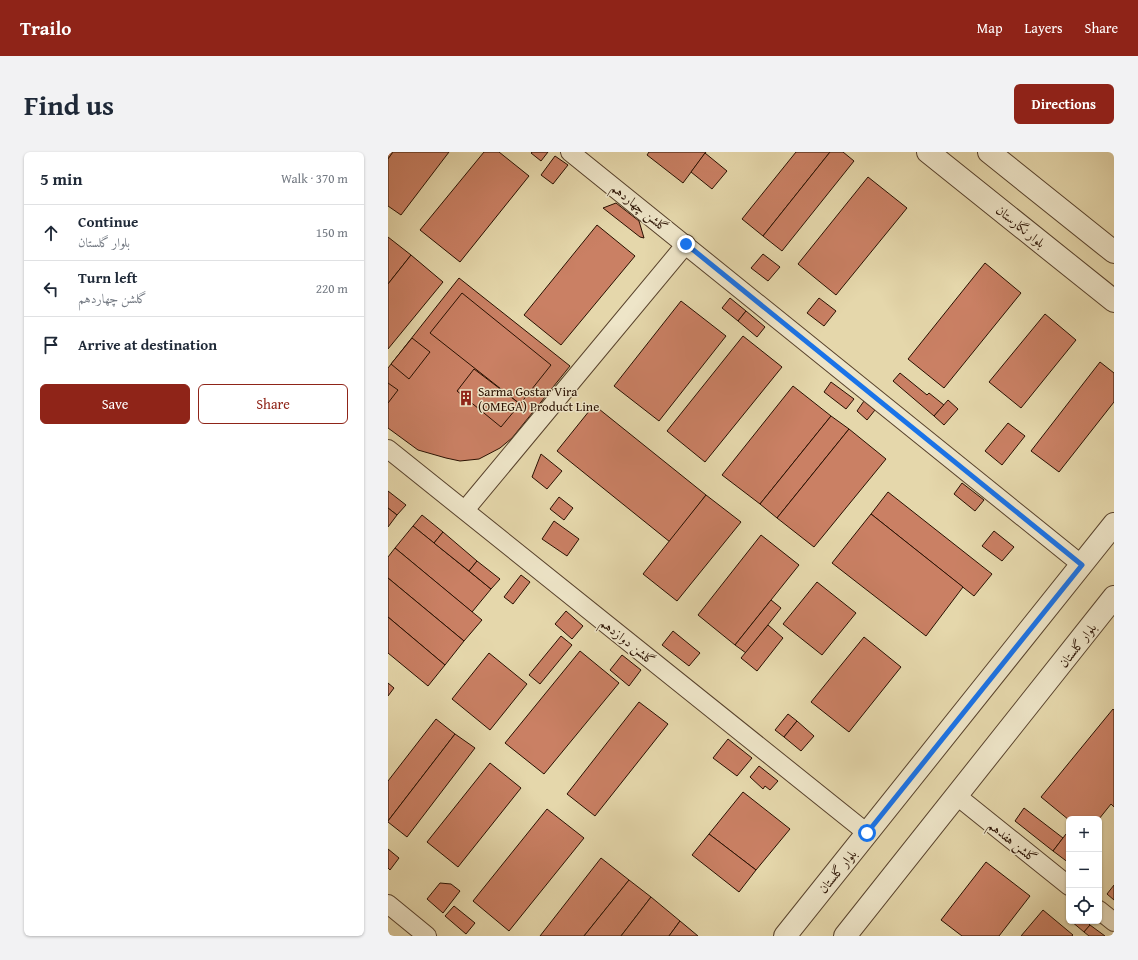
<!DOCTYPE html>
<meta charset="utf-8">
<style>
:root{--surface:#fff;--page:#f2f2f3;--text:#1f2937;--muted:#747a83;--line:#e0e1e3;--accent:#8f2418}
body{margin:0;font-family:"Gentium Book Plus",Amiri,serif;background:var(--page);color:var(--text)}
.controls{position:absolute;right:12px;bottom:12px;display:grid;overflow:hidden;border-radius:6px;box-shadow:0 1px 3px #0004}
.controls button{width:36px;height:36px;display:grid;place-items:center;padding:0;border:0;border-bottom:1px solid var(--line);background:var(--surface);color:var(--text);font:20px sans-serif}
.stop{position:absolute;width:12px;height:12px;margin:-9px;border:3px solid #1a73e8;border-radius:50%;background:#fff}
.stop.end{background:#1a73e8;border-color:#fff;box-shadow:0 1px 4px #0008}
.list{margin:0;padding:0;list-style:none}
h2{display:flex;justify-content:space-between;align-items:center;height:52px;margin:0;padding:0 16px;font-size:17px}
h2 small{font-size:13px;font-weight:400;color:var(--muted)}
.list li{display:grid;grid-template-columns:26px 1fr auto;gap:12px;align-items:center;box-sizing:border-box;height:56px;padding:0 16px;border-top:1px solid var(--line)}
.list b{display:block;font-size:15px;white-space:nowrap}
.list p{margin:0;font-size:13px;white-space:nowrap;color:var(--muted)}
.list em{font-size:13px;font-style:normal;color:var(--muted)}
.actions{display:flex;gap:8px;padding:12px 16px}
.actions a{flex:1;padding:9px 0;border:1px solid var(--accent);border-radius:6px;text-align:center;font-size:14px;color:var(--accent)}
.actions .main{background:var(--accent);color:#fff}
.icon{flex:none;width:22px;height:22px;fill:none;stroke:currentColor;stroke-width:2;stroke-linecap:round;stroke-linejoin:round}
.map{position:relative;flex:none;width:726px;height:784px;overflow:hidden;border-radius:6px}
header{display:flex;align-items:center;gap:24px;box-sizing:border-box;height:56px;padding:0 20px;background:var(--accent);color:#fff}
header strong{font-size:19px}
nav{display:flex;gap:22px;margin-inline-start:auto;font-size:14px}
.intro{display:flex;align-items:center;justify-content:space-between;box-sizing:border-box;height:96px;padding:0 24px}
h1{margin:0;font-size:28px}
.button{padding:10px 18px;border-radius:6px;background:var(--accent);color:#fff;font-size:14px;font-weight:700}
main{display:flex;gap:24px;padding:0 24px}
aside{flex:1;background:var(--surface);border-radius:6px;box-shadow:0 1px 3px #0004}
.map>svg:first-child{display:block}
.building{fill:#ca8064;stroke:#291001}
.lines{fill:none;stroke-linecap:round;stroke-linejoin:round}
.minor-casing{stroke:#58422c;stroke-width:20}
.tertiary-casing{stroke:#58422c;stroke-width:24}
.minor{stroke:#eee5c8;stroke-width:18}
.tertiary{stroke:#eee5c8;stroke-width:22}
.route{stroke:#1a73e8;stroke-width:5}
.labels{text-anchor:middle;stroke-width:3;stroke-linejoin:round;paint-order:stroke}
.street-label{font-size:13px;fill:#291001;stroke:#eee5c8}
.poi-label{font-size:13px;fill:#291001;stroke:#eee5c8;text-anchor:start}
</style>
<header>
<strong>Trailo</strong>
<nav><a>Map</a><a>Layers</a><a>Share</a></nav>
</header>
<div class="intro"><h1>Find us</h1><a class="button">Directions</a></div>
<main>
<aside>
<h2>5 min<small>Walk · 370 m</small></h2>
<ul class="list">
<li><svg class="icon" aria-label="ahead" viewBox="0 0 24 24"><path d="M12 20V5M6 11l6-6 6 6"/></svg><div><b>Continue</b><p>بلوار گلستان</p></div><em>150 m</em></li>
<li><svg class="icon" aria-label="left" viewBox="0 0 24 24"><path d="M17 20v-9H6M10 6l-5 5 5 5"/></svg><div><b>Turn left</b><p>گلشن چهاردهم</p></div><em>220 m</em></li>
<li><svg class="icon" aria-label="arrive" viewBox="0 0 24 24"><path d="M6 21V4h12l-3 4 3 4H6"/></svg><div><b>Arrive at destination</b></div></li>
</ul>
<div class="actions"><a class="main">Save</a><a>Share</a></div>
</aside>
<div class="map">
<svg width="726" height="784" viewBox="0 0 726 784">
<rect width="100%" height="100%" fill="#e5d7ab"/>
<filter id="stains"><feTurbulence type="fractalNoise" baseFrequency=".005" numOctaves="4"/><feColorMatrix values="0 0 0 0 .2 0 0 0 0 .09 0 0 0 0 .02 0 0 0 .5 -.17"/></filter>
<radialGradient id="worn" r=".72"><stop offset=".6" stop-color="#630" stop-opacity="0"/><stop offset="1" stop-color="#630" stop-opacity=".3"/></radialGradient>
<g class="building">
<path d="M0 0H5L0 7Z"/>
<path d="M5 0H61L13 63 0 54V7Z"/>
<path d="M96 0H111L141 24 72 110 32 78Z"/>
<path d="M144 0H160L153 9 143 1Z"/>
<path d="M261 0H318L295 31 259 3Z"/>
<path d="M408 0H442L375 84 354 67Z"/>
<path d="M442 0H455L466 9 394 99 375 84Z"/>
<path d="M317 1 339 19 324 37 303 20Z"/>
<path d="M167 4 180 13 165 32 153 23Z"/>
<path d="M480 25 519 56 448 143 410 112Z"/>
<path d="M228 51 251 69 256 86 252 85 215 56Z"/>
<path d="M209 73 247 104 173 193 136 163Z"/>
<path d="M0 85 23 103 0 132Z"/>
<path d="M375 102 392 115 380 129 363 116Z"/>
<path d="M23 103 55 130 0 197V132Z"/>
<path d="M597 111 633 141 556 236 520 207Z"/>
<path d="M71 126 182 214 124 286 112 296 91 307 72 309 58 306 30 298 0 276V216Z"/>
<path d="M74 141 163 213 132 252 42 181Z"/>
<path d="M342 146 358 159 350 169 334 156Z"/>
<path d="M431 146 448 159 436 174 419 161Z"/>
<path d="M293 149 338 184 271 269 226 234Z"/>
<path d="M358 159 377 175 369 185 350 169Z"/>
<path d="M657 162 688 188 633 256 601 230Z"/>
<path d="M355 184 394 215 317 310 279 279Z"/>
<path d="M24 186 42 200 21 227 3 212Z"/>
<path d="M712 210 726 221V250L671 320 643 299Z"/>
<path d="M86 217 132 252 113 275 69 239Z"/>
<path d="M512 221 539 243 541 241 556 253 546 264 505 229Z"/>
<path d="M443 230 466 247 458 257 436 240Z"/>
<path d="M0 231 10 238 0 251Z"/>
<path d="M405 234 443 264 372 352 334 323Z"/>
<path d="M560 248 570 257 556 273 546 264Z"/>
<path d="M476 249 487 258 479 268 469 259Z"/>
<path d="M206 253 318 343 282 390 169 299Z"/>
<path d="M443 264 461 277 389 366 372 352Z"/>
<path d="M620 271 637 284 614 313 597 299Z"/>
<path d="M461 277 498 307 426 395 389 366Z"/>
<path d="M153 302 174 319 159 337 144 325Z"/>
<path d="M574 331 596 348 587 359 566 342Z"/>
<path d="M0 339 18 353 9 363 0 356Z"/>
<path d="M500 340 604 422 586 444 483 362Z"/>
<path d="M318 343 353 370 289 449 255 422Z"/>
<path d="M171 345 185 356 176 368 162 357Z"/>
<path d="M0 356 9 363 0 375Z"/>
<path d="M483 362 575 435 538 484 444 411Z"/>
<path d="M34 363 55 380 46 391 25 374Z"/>
<path d="M166 369 191 387 179 404 154 387Z"/>
<path d="M25 374 103 437 84 460 7 396Z"/>
<path d="M606 379 626 395 614 409 594 394Z"/>
<path d="M55 380 89 409 81 419 46 391Z"/>
<path d="M373 383 411 413 347 493 310 463Z"/>
<path d="M7 396 94 468 76 489 0 426V405Z"/>
<path d="M89 409 112 427 103 437 81 419Z"/>
<path d="M133 423 142 430 125 452 116 445Z"/>
<path d="M0 426 76 489 57 513 0 465Z"/>
<path d="M429 430 468 461 434 503 395 472Z"/>
<path d="M383 448 393 456 358 501 347 493Z"/>
<path d="M178 459 195 474 184 487 167 472Z"/>
<path d="M0 465 57 513 40 534 0 501Z"/>
<path d="M380 473 395 486 369 519 353 506Z"/>
<path d="M285 479 312 501 301 514 274 493Z"/>
<path d="M173 484 184 493 152 532 141 523Z"/>
<path d="M476 485 513 515 461 580 423 550Z"/>
<path d="M192 499 231 531 156 622 117 591Z"/>
<path d="M101 501 139 532 102 578 64 547Z"/>
<path d="M234 503 253 518 241 534 222 518Z"/>
<path d="M0 531 6 536 0 544Z"/>
<path d="M251 550 280 572 207 664 179 642Z"/>
<path d="M725 557 726 558V655L723 652 711 667 681 668 653 645Z"/>
<path d="M400 562 409 569 396 585 387 578Z"/>
<path d="M48 567 67 582 0 669V629Z"/>
<path d="M409 569 426 584 413 599 396 585Z"/>
<path d="M67 582 87 596 19 685 0 670V669Z"/>
<path d="M340 587 364 606 349 624 325 606Z"/>
<path d="M102 611 133 636 70 715 39 690Z"/>
<path d="M371 614 390 629 382 638 377 634 375 637 362 625Z"/>
<path d="M355 640 402 677 368 718 321 682Z"/>
<path d="M636 656 675 686 665 699 627 669Z"/>
<path d="M159 657 196 686 121 779 85 749Z"/>
<path d="M321 682 368 718 351 740 304 703Z"/>
<path d="M678 682 681 684V711L665 699Z"/>
<path d="M0 697 11 706 2 718 0 716Z"/>
<path d="M213 706 241 728 196 784H152Z"/>
<path d="M598 710 642 744 611 784H574L553 768Z"/>
<path d="M241 728 263 745 233 784H196Z"/>
<path d="M52 731 63 732 72 739 55 761 39 747Z"/>
<path d="M726 733V748L719 742Z"/>
<path d="M263 745 292 769 281 784H233Z"/>
<path d="M66 754 87 771 78 782 57 764Z"/>
<path d="M655 758 685 783 684 784H633Z"/>
<path d="M292 769 310 784H281Z"/>
<path d="M683 769H698L702 773 696 780Z"/>
<path d="M702 773 717 784H701L696 780Z"/>
</g>
<g class="lines">
<defs>
<g id="minor">
<path d="M182 0 694 413"/>
<path d="M0 297 479 681"/>
<path d="M77 358 298 92"/>
<path d="M569 644 681 734"/>
<path d="M0 752 39 784"/>
<path d="M711 758 726 770"/>
</g>
<g id="tertiary">
<path d="M540 0 726 149"/>
<path d="M601 0 726 100"/>
<path d="M397 784 726 372"/>
<path d="M457 784 726 445"/>
</g>
</defs>
<use href="#minor" class="minor-casing"/>
<use href="#tertiary" class="tertiary-casing"/>
<use href="#minor" class="minor"/>
<use href="#tertiary" class="tertiary"/>
</g>
<g class="lines">
<path class="route" d="M298 92 694 413 479 681"/>
</g>
<defs>
<symbol id="building-bare" viewBox="-9 -9 18 18"><path d="M-4-6H4V6H1V3H-1V6H-4ZM-2.5-4.3h1.7v1.8h-1.7ZM.8-4.3h1.7v1.8H.8ZM-2.5-1h1.7V.8h-1.7ZM.8-1h1.7V.8H.8Z" fill="#8f2418" stroke="#eee5c8" stroke-width="2.5" paint-order="stroke"/></symbol>
</defs>
<g fill-rule="evenodd">
<use href="#building-bare" x="67" y="235" width="22" height="22"/>
</g>
<g class="labels">
<g class="street-label">
<text transform="translate(252 55) rotate(39)" y="5">گلشن چهاردهم</text>
<text transform="translate(633 74) rotate(39)" y="5">بلوار نگارستان</text>
<text transform="translate(240 489) rotate(39)" y="5">گلشن دوازدهم</text>
<text transform="translate(689 493) rotate(-52)" y="5">بلوار گلستان</text>
<text transform="translate(625 689) rotate(39)" y="5">گلشن هفدهم</text>
<text transform="translate(449 719) rotate(-51)" y="5">بلوار گلستان</text>
</g>
<g class="poi-label">
<text x="90" y="244">Sarma Gostar Vira<tspan x="90" dy="15">(OMEGA) Product Line</tspan></text>
</g>
</g>
<rect width="100%" height="100%" filter="url(#stains)"/>
<rect width="100%" height="100%" fill="url(#worn)"/>
</svg>
<div class="controls">
<button>+</button>
<button>−</button>
<button><svg class="icon" aria-label="locate" viewBox="0 0 24 24"><circle cx="12" cy="12" r="6"/><path d="M12 2v4M12 18v4M2 12h4M18 12h4"/></svg></button>
</div>
<div class="stop" style="left:479px;top:681px"></div>
<div class="stop end" style="left:298px;top:92px"></div>
</div>
</main>
